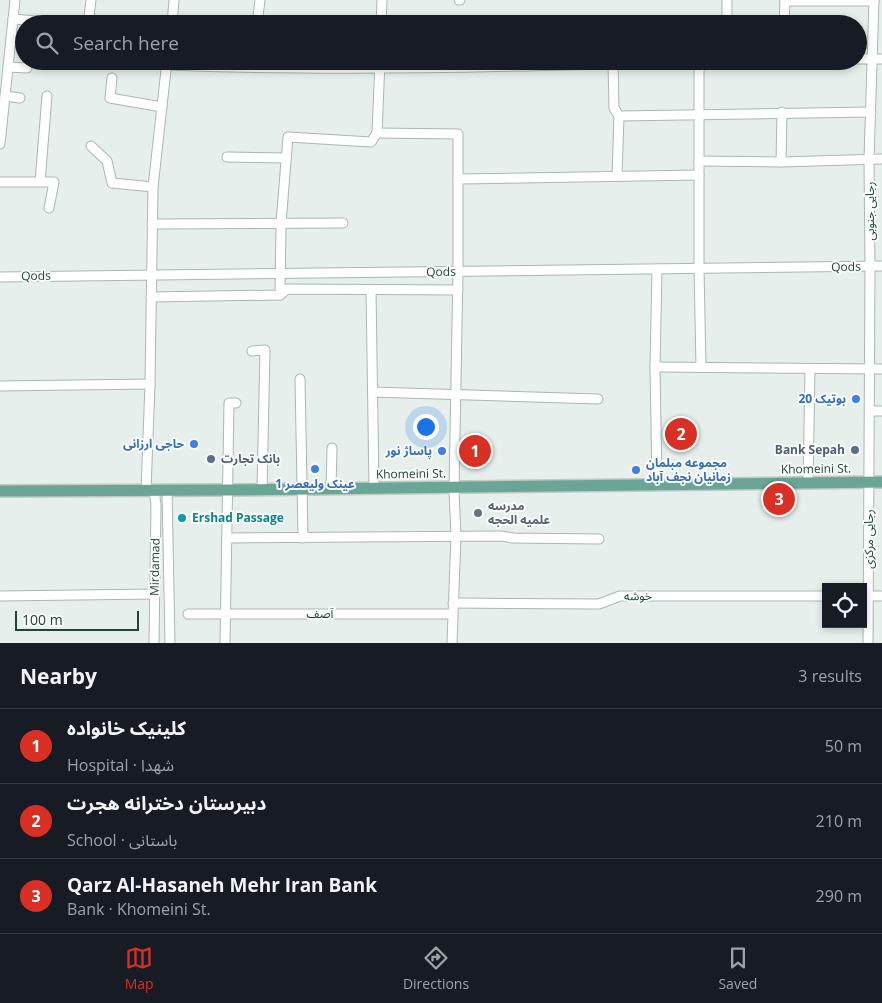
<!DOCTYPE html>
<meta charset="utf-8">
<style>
:root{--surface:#171b24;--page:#242831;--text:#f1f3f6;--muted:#9ea1a6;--line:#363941;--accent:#d93025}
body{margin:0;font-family:"Open Sans","Noto Sans Arabic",sans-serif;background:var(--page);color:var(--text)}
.controls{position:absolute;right:15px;bottom:15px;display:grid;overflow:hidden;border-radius:0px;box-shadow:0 2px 8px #0003}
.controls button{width:45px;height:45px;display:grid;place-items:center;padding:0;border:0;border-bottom:1px solid var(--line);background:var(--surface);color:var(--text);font:25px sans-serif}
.scale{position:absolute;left:15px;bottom:12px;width:124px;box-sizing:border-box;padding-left:5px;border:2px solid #24423a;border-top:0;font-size:14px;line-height:18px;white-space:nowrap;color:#24423a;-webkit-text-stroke:4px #f7fbf9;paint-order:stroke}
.you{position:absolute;left:425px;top:426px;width:18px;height:18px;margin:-12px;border:4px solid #fff;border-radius:50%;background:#1a73e8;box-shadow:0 0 0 8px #1a73e833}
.badge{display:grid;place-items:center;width:32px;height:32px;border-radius:50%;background:var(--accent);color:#fff;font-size:16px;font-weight:700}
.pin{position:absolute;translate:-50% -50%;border:2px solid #fff;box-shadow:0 1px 5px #0006}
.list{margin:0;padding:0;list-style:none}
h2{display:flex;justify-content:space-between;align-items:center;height:65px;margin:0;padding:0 20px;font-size:21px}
h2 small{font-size:16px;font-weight:400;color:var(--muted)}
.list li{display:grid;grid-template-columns:32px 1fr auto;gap:15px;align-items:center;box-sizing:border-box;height:75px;padding:0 20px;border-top:1px solid var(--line)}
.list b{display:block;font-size:19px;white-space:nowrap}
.list p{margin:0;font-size:16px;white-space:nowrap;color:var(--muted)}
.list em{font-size:16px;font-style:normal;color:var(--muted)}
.icon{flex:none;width:28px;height:28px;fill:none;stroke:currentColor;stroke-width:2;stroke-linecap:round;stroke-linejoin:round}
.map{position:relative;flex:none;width:882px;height:643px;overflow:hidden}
.search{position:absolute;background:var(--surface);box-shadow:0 2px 8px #0003;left:15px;right:15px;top:15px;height:55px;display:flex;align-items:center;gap:12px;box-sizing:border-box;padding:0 18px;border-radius:28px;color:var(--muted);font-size:19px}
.sheet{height:290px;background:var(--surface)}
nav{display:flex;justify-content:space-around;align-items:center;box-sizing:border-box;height:70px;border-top:1px solid var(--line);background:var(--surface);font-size:14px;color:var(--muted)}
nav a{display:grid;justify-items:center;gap:2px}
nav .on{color:var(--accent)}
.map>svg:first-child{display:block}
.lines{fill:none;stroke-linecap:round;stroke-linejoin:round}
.minor-casing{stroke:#a8b8b2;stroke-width:11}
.major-casing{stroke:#c2cac8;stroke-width:14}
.minor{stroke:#fff;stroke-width:9}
.major{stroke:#6aa596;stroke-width:11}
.shop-dot{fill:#3f7fe0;stroke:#f7fbf9;stroke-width:2}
.service-dot{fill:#5c6f8a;stroke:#f7fbf9;stroke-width:2}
.worship-dot{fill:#6b7280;stroke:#f7fbf9;stroke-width:2}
.culture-dot{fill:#0f9aa8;stroke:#f7fbf9;stroke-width:2}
.labels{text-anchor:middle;stroke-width:4;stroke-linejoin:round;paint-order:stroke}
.street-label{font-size:12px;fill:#24423a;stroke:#f7fbf9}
.shop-label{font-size:12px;font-weight:bold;fill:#366cbe;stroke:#f7fbf9;text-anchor:end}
.service-label{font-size:12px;font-weight:bold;fill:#4e5e75;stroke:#f7fbf9;text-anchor:end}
.worship-label{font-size:12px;font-weight:bold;fill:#5b616d;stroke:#f7fbf9;text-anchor:start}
.culture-label{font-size:12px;font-weight:bold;fill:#0d838f;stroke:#f7fbf9;text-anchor:start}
</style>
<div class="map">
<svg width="882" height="643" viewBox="0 0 882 643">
<rect width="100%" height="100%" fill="#e6efeb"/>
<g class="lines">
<defs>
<g id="minor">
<path d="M91 0 89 16 94 21 134 24"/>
<path d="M459 0H460"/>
<path d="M785 1H874"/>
<path d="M13 19 71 24"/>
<path d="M172 24 174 0"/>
<path d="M257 24 260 0"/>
<path d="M381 24 382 0"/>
<path d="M727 24V0"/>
<path d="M784 24 785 0"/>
<path d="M858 59H882"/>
<path d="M699 62V268L701 367"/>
<path d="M613 64 614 108 619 116 617 176"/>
<path d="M166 65C350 72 535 66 719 61"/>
<path d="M8 67 27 68"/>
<path d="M112 78 110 98 162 107"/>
<path d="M5 96 20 98"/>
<path d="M619 116 871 112"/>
<path d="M377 133 458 134V271L454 491 456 536 452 643"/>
<path d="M377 133 380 61"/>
<path d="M0 144 15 0"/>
<path d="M91 146 107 161 112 183 153 187"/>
<path d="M227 157 286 158"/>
<path d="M699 161 781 162 882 159"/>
<path d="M781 162 782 112"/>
<path d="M458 179 699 175"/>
<path d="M0 182H54L49 208"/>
<path d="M40 182 47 96"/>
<path d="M152 224 343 223"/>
<path d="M657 269 655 367 657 484"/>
<path d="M0 277 882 266"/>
<path d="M371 290 374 488"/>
<path d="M280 295 281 223 288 137 371 142 377 133"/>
<path d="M151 297 280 295 287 289 458 290"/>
<path d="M252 351 265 350 262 489"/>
<path d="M655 367 882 369"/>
<path d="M300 379 303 538"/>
<path d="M0 386 150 384"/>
<path d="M373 392 598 399"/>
<path d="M870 411H882"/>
<path d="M808 483 810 369"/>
<path d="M331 488 332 448"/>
<path d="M146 490 150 384 153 187 167 61"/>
<path d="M167 490 170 643"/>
<path d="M227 538 501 536 513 538 599 539"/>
<path d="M0 596 154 594"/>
<path d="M863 596H882"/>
<path d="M453 603 599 604 620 596H826"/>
<path d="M188 614H452"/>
<path d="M154 643 156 505 154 490"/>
<path d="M225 643 229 403H236"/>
<path d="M868 643 870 266 869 159 874 0"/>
</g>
<path id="major" d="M0 491 228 490 882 482"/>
</defs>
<use href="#minor" class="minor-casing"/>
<use href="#major" class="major-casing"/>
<use href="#minor" class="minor"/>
<use href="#major" class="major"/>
</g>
<g class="shop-dot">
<circle cx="856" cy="399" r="5"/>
<circle cx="194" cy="444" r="5"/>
<circle cx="442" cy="451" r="5"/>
<circle cx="315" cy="469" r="5"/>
<circle cx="636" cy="470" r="5"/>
</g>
<g class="service-dot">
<circle cx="855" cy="450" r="5"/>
<circle cx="211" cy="459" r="5"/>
</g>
<circle class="worship-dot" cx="478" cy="513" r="5"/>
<circle class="culture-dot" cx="182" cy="518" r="5"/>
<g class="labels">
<g class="street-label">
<text transform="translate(870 211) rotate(-90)" y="4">رجایی جنوبی</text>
<text transform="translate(846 267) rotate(-1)" y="4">Qods</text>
<text transform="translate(441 272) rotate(-1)" y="4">Qods</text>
<text transform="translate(36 276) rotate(-1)" y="4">Qods</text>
<text transform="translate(816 469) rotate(-1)" y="4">Khomeini St.</text>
<text transform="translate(411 474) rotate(-1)" y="4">Khomeini St.</text>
<text transform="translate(869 539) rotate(-90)" y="4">رجایی مرکزی</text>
<text transform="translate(155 567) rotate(-89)" y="4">Mirdamad</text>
<text transform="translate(638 596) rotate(-1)" y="4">خوشه</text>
<text x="320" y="618">آصف</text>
</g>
<g class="shop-label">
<text x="846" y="403">بوتیک 20</text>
<text x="184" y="448">حاجی ارزانی</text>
<text x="432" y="455">پاساژ نور</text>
<text x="646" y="467" text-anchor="start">مجموعه مبلمان<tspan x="646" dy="14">زمانیان نجف آباد</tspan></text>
<text x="315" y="488" text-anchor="middle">عینک ولیعصر 1</text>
</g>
<g class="service-label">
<text x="845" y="454">Bank Sepah</text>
<text x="221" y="463" text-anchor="start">بانک تجارت</text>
</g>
<g class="worship-label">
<text x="488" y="510">مدرسه<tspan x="488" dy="14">علمیه الحجه</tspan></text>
</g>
<g class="culture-label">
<text x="192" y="522">Ershad Passage</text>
</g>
</g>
</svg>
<div class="controls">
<button><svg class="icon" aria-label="locate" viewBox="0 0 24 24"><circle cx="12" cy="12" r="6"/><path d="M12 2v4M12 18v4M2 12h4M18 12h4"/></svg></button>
</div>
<div class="scale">100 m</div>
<div class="you"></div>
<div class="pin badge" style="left:475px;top:451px">1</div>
<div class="pin badge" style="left:681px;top:434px">2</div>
<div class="pin badge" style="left:779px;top:499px">3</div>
<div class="search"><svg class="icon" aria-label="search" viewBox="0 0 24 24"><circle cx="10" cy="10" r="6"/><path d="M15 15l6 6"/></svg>Search here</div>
</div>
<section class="sheet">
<h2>Nearby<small>3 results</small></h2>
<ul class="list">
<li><span class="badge">1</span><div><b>کلینیک خانواده</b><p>Hospital · شهدا</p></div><em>50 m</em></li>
<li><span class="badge">2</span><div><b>دبیرستان دخترانه هجرت</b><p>School · باستانی</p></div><em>210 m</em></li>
<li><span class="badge">3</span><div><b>Qarz Al-Hasaneh Mehr Iran Bank</b><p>Bank · Khomeini St.</p></div><em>290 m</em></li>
</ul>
</section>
<nav>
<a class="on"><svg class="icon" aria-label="map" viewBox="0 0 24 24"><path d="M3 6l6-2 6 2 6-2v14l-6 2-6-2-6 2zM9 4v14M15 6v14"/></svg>Map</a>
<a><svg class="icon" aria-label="directions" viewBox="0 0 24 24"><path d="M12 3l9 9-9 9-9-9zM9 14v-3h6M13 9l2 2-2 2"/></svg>Directions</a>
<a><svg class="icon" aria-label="saved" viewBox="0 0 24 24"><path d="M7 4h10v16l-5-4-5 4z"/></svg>Saved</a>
</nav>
